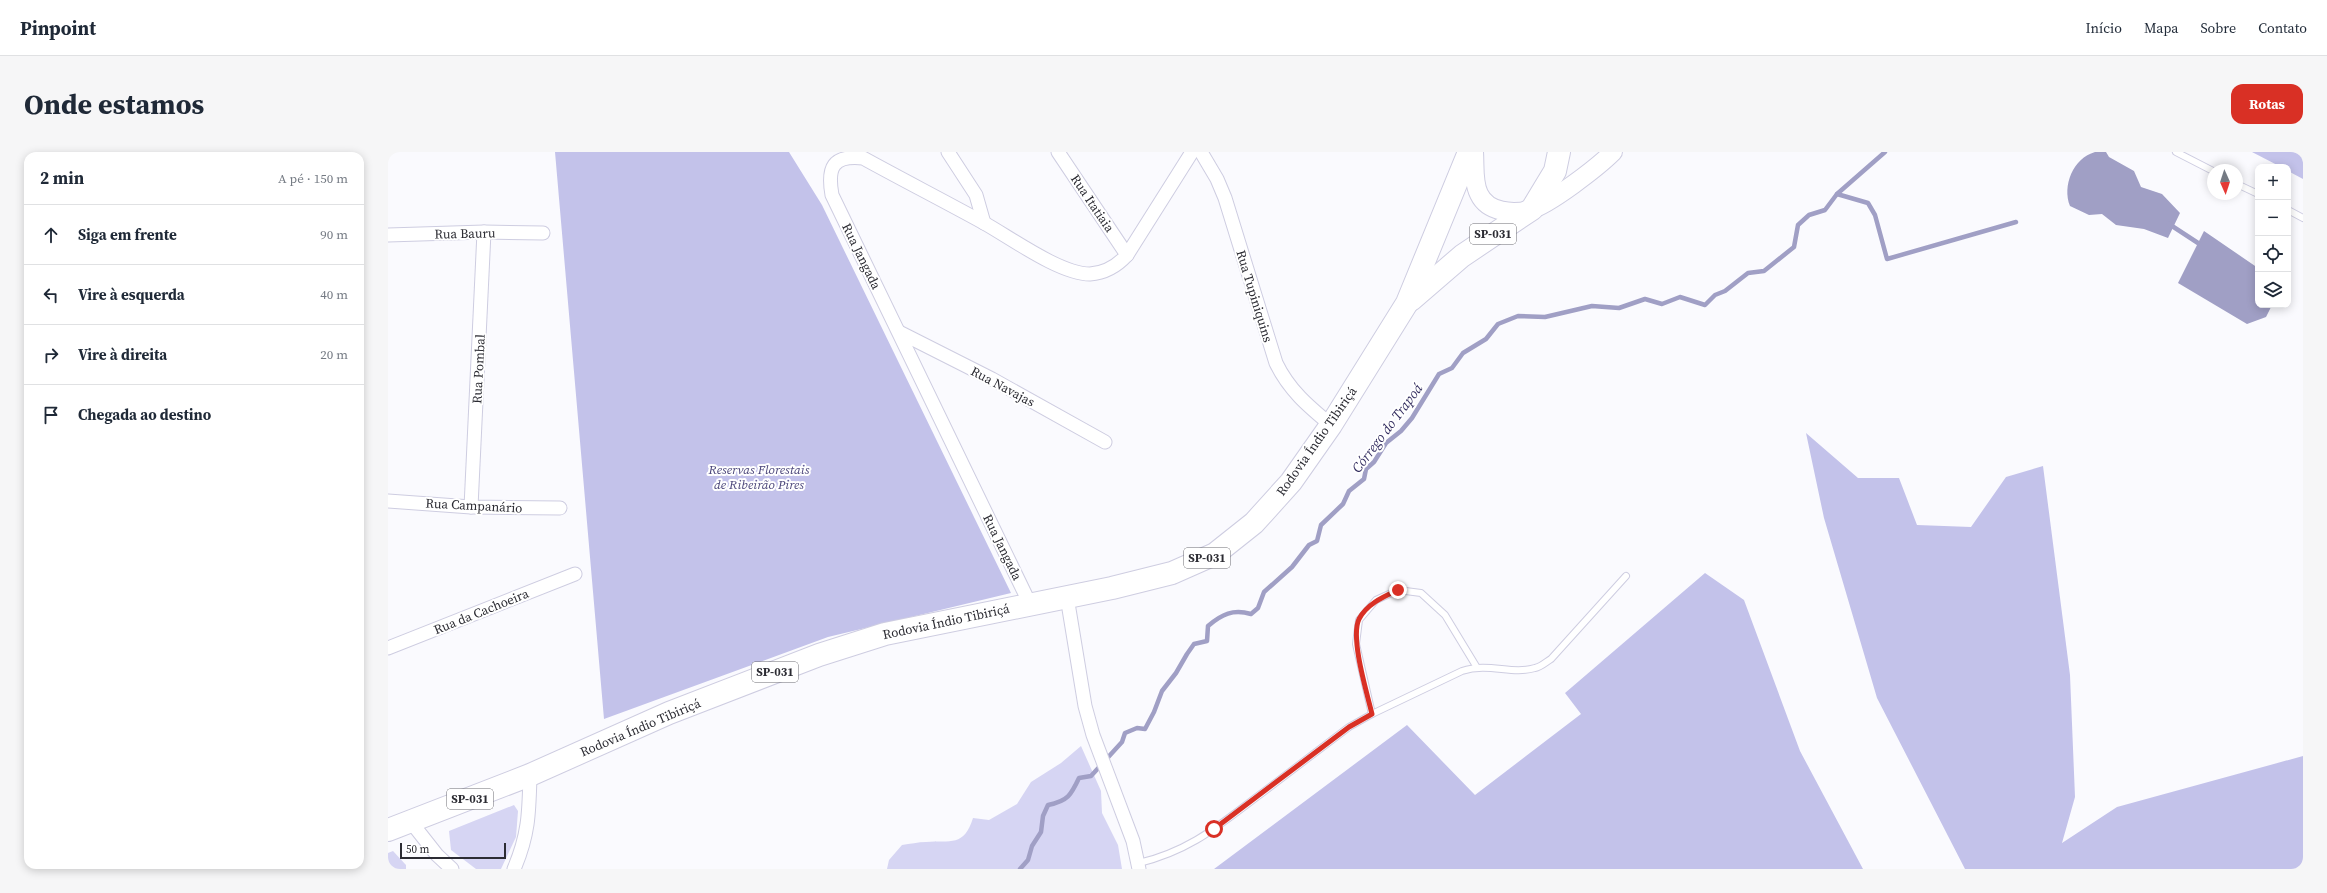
<!DOCTYPE html>
<html lang="pt">
<meta charset="utf-8">
<style>
:root{--surface:#fff;--page:#f6f6f7;--text:#1f2937;--muted:#747a83;--line:#e0e1e3;--accent:#d93025}
body{margin:0;font-family:"Source Serif 4",serif;background:var(--page);color:var(--text)}
.controls{position:absolute;right:12px;top:12px;display:grid;overflow:hidden;border-radius:8px;box-shadow:0 2px 10px #0003}
.controls button{width:36px;height:36px;display:grid;place-items:center;padding:0;border:0;border-bottom:1px solid var(--line);background:var(--surface);color:var(--text);font:20px sans-serif}
.compass{position:absolute;left:1819px;top:12px;width:36px;height:36px;border-radius:50%;background:var(--surface);box-shadow:0 2px 10px #0003;rotate:177deg}
.scale{position:absolute;left:12px;bottom:10px;width:106px;box-sizing:border-box;padding-left:4px;border:2px solid #2c2c33;border-top:0;font-size:11px;line-height:14px;white-space:nowrap;color:#2c2c33;-webkit-text-stroke:3px #fff;paint-order:stroke}
.stop{position:absolute;width:12px;height:12px;margin:-9px;border:3px solid #d93025;border-radius:50%;background:#fff}
.stop.end{background:#d93025;border-color:#fff;box-shadow:0 1px 4px #0008}
.list{margin:0;padding:0;list-style:none}
h2{display:flex;justify-content:space-between;align-items:center;height:52px;margin:0;padding:0 16px;font-size:17px}
h2 small{font-size:13px;font-weight:400;color:var(--muted)}
.list li{display:grid;grid-template-columns:26px 1fr auto;gap:12px;align-items:center;box-sizing:border-box;height:60px;padding:0 16px;border-top:1px solid var(--line)}
.list b{display:block;font-size:15px;white-space:nowrap}
.list em{font-size:13px;font-style:normal;color:var(--muted)}
.icon{flex:none;width:22px;height:22px;fill:none;stroke:currentColor;stroke-width:2;stroke-linecap:round;stroke-linejoin:round}
.map{position:relative;flex:none;width:1915px;height:717px;overflow:hidden;border-radius:12px}
header{display:flex;align-items:center;gap:24px;box-sizing:border-box;height:56px;padding:0 20px;background:var(--surface);border-bottom:1px solid var(--line)}
header strong{font-size:19px}
nav{display:flex;gap:22px;margin-inline-start:auto;font-size:14px}
.intro{display:flex;align-items:center;justify-content:space-between;box-sizing:border-box;height:96px;padding:0 24px}
h1{margin:0;font-size:28px}
.button{padding:10px 18px;border-radius:12px;background:var(--accent);color:#fff;font-size:14px;font-weight:700}
main{display:flex;gap:24px;padding:0 24px}
aside{flex:1;background:var(--surface);border-radius:12px;box-shadow:0 2px 10px #0003}
.map>svg:first-child{display:block}
.green{fill:#d6d5f3}
.forest{fill:#c3c2ea}
.water{fill:#a09fc5}
.lines{fill:none;stroke-linecap:round;stroke-linejoin:round}
.stream{stroke:#a09fc5;stroke-width:4.5}
.lane-casing{stroke:#cecde1;stroke-width:8}
.street-casing{stroke:#cecde1;stroke-width:15}
.secondary-casing{stroke:#cecde1;stroke-width:20}
.highway-casing{stroke:#cecde1;stroke-width:24}
.lane{stroke:#fff;stroke-width:6}
.street{stroke:#fff;stroke-width:13}
.secondary{stroke:#fff;stroke-width:18}
.highway{stroke:#fff;stroke-width:22}
.route{stroke:#d93025;stroke-width:5}
.labels{text-anchor:middle;stroke-width:4;stroke-linejoin:round;paint-order:stroke}
.shield{fill:#fff;stroke:#6b6b70;stroke-width:1}
.shield-label{font-size:12px;font-weight:bold;fill:#2c2c33}
.street-label{font-size:13px;fill:#2c2c33;stroke:#fff}
.park-label{font-size:13px;font-style:italic;fill:#4b467a;stroke:#fff}
.water-label{font-size:14px;font-style:italic;fill:#342e60;stroke:#fff}
</style>
<header>
<strong>Pinpoint</strong>
<nav><a>Início</a><a>Mapa</a><a>Sobre</a><a>Contato</a></nav>
</header>
<div class="intro"><h1>Onde estamos</h1><a class="button">Rotas</a></div>
<main>
<aside>
<h2>2 min<small>A pé · 150 m</small></h2>
<ul class="list">
<li><svg class="icon" aria-label="ahead" viewBox="0 0 24 24"><path d="M12 20V5M6 11l6-6 6 6"/></svg><div><b>Siga em frente</b></div><em>90 m</em></li>
<li><svg class="icon" aria-label="left" viewBox="0 0 24 24"><path d="M17 20v-9H6M10 6l-5 5 5 5"/></svg><div><b>Vire à esquerda</b></div><em>40 m</em></li>
<li><svg class="icon" aria-label="right" viewBox="0 0 24 24"><path d="M7 20v-9h11M14 6l5 5-5 5"/></svg><div><b>Vire à direita</b></div><em>20 m</em></li>
<li><svg class="icon" aria-label="arrive" viewBox="0 0 24 24"><path d="M6 21V4h12l-3 4 3 4H6"/></svg><div><b>Chegada ao destino</b></div></li>
</ul>
</aside>
<div class="map">
<svg width="1915" height="717" viewBox="0 0 1915 717">
<rect width="100%" height="100%" fill="#fafafe"/>
<g class="green">
<path d="M693 594 713 639 714 661 730 693 734 717H499L501 708 514 693C522 692 530 690 538 690 563 688 576 695 585 666L601 668 629 652 643 630 673 611Z"/>
<path d="M126 653 130 659 128 685 113 717H88L63 698 61 679Z"/>
<path d="M5 699 18 713V717H0V701Z"/>
</g>
<g class="forest">
<path d="M167 0H401L434 53 623 441 440 485 216 567Z"/>
<path d="M1864 0H1915V27L1900 19V15H1893Z"/>
<path d="M1418 281 1470 326H1511L1529 373 1583 375 1618 325 1655 314 1682 523 1687 645 1674 691 1729 655 1915 604V717H1577L1489 546 1436 366Z"/>
<path d="M1317 421 1356 448 1412 599 1475 717H826L1019 573 1087 643 1193 562 1177 541Z"/>
</g>
<g class="water">
<path d="M1707 0H1718L1721 5 1746 19 1753 35 1774 42 1792 61 1780 86 1756 77 1728 73 1714 62 1701 63 1682 54C1674 34 1685 6 1707 0Z"/>
<path d="M1816 79 1870 116V153H1884L1878 165 1859 172 1790 131Z"/>
</g>
<g class="lines">
<g class="stream">
<path d="M1449 42 1480 51 1487 63 1499 107 1628 70"/>
<path d="M1781 72 1810 91"/>
<path d="M632 717 640 708 644 694 653 680 655 664 660 653C680 649 683 643 691 626L703 624 734 590 737 581 749 576 757 577 766 560 774 539 788 521 799 502 806 492 819 489 820 474C834 462 845 457 863 462L870 456 876 440 904 415 921 393 929 389 933 373 955 352 961 339 976 327 978 317 986 310 998 291 1013 279 1024 266 1051 222 1064 216 1075 201 1098 187 1110 172 1130 164 1157 165 1204 154 1231 156 1257 147 1274 152 1292 145 1317 153 1327 143 1337 139 1360 121 1376 119 1406 95 1410 73 1421 63 1437 58 1449 42 1497 0"/>
</g>
<defs>
<g id="lane">
<path d="M1788 0 1825 19"/>
<path d="M1849 32 1870 42"/>
<path d="M1900 58 1915 66"/>
<path d="M984 562 968 492 971 468 988 448 1010 438 1033 441 1057 463 1088 514"/>
<path d="M751 711C804 698 831 673 874 641 903 619 932 597 961 575L984 562 1074 519C1101 510 1123 523 1147 516 1153 515 1158 510 1163 507L1238 424"/>
</g>
<g id="street">
<path d="M560 0 588 43 596 71"/>
<path d="M670 0 739 103"/>
<path d="M813 0 829 27 837 46 888 211C901 238 920 254 943 273"/>
<path d="M0 83 96 80 155 81"/>
<path d="M511 180 604 227 717 290"/>
<path d="M0 349 83 355 172 356"/>
<path d="M83 355 96 80"/>
<path d="M679 445 697 554 705 583 745 689 751 717"/>
<path d="M642 452 444 43C439 15 445 3 475 6 515 28 556 49 596 71 623 86 672 122 702 122 718 121 729 114 739 103L804 0"/>
<path d="M0 496 187 422"/>
<path d="M23 670 49 703 64 717"/>
<path d="M126 717C141 682 141 660 142 623"/>
</g>
<path id="secondary" d="M1086 0C1087 14 1085 30 1091 42 1100 61 1125 62 1142 58 1162 52 1210 15 1225 0"/>
<g id="highway">
<path d="M1023 148 1074 104 1144 57 1167 19 1171 0"/>
<path d="M0 678 142 623 281 561 431 503 497 482 724 436 784 421 827 402 866 371 903 330 943 273 1019 151 1081 0"/>
</g>
</defs>
<use href="#lane" class="lane-casing"/>
<use href="#street" class="street-casing"/>
<use href="#secondary" class="secondary-casing"/>
<use href="#highway" class="highway-casing"/>
<use href="#lane" class="lane"/>
<use href="#street" class="street"/>
<use href="#secondary" class="secondary"/>
<use href="#highway" class="highway"/>
</g>
<g class="lines">
<path class="route" d="M826 677 961 575 984 562C979 541 962 486 971 467 979 452 995 445 1010 438"/>
</g>
<g class="labels">
<g class="shield">
<rect x="1082" y="72" width="46" height="20" rx="3"/>
<rect x="796" y="396" width="46" height="20" rx="3"/>
<rect x="364" y="510" width="46" height="20" rx="3"/>
<rect x="59" y="637" width="46" height="20" rx="3"/>
</g>
<g class="shield-label">
<text x="1105" y="86">SP-031</text>
<text x="819" y="410">SP-031</text>
<text x="387" y="524">SP-031</text>
<text x="82" y="651">SP-031</text>
</g>
<g class="street-label">
<text transform="translate(705 51) rotate(56)" y="5">Rua Itatiaia</text>
<text transform="translate(77 81) rotate(-1)" y="5">Rua Bauru</text>
<text transform="translate(474 104) rotate(64)" y="5">Rua Jangada</text>
<text transform="translate(867 144) rotate(73)" y="5">Rua Tupiniquins</text>
<text transform="translate(90 217) rotate(-87)" y="5">Rua Pombal</text>
<text transform="translate(615 234) rotate(28)" y="5">Rua Navajas</text>
<text transform="translate(928 289) rotate(-55)" y="5">Rodovia Índio Tibiriçá</text>
<text transform="translate(86 353) rotate(3)" y="5">Rua Campanário</text>
<text transform="translate(615 395) rotate(64)" y="5">Rua Jangada</text>
<text transform="translate(93 459) rotate(-22)" y="5">Rua da Cachoeira</text>
<text transform="translate(558 469) rotate(-12)" y="5">Rodovia Índio Tibiriçá</text>
<text transform="translate(252 575) rotate(-23)" y="5">Rodovia Índio Tibiriçá</text>
</g>
<g class="park-label">
<text x="371" y="322">Reservas Florestais<tspan x="371" dy="15">de Ribeirão Pires</tspan></text>
</g>
<g class="water-label">
<text transform="translate(999 276) rotate(-53)" y="5">Córrego do Trapoá</text>
</g>
</g>
</svg>
<div class="controls">
<button>+</button>
<button>−</button>
<button><svg class="icon" aria-label="locate" viewBox="0 0 24 24"><circle cx="12" cy="12" r="6"/><path d="M12 2v4M12 18v4M2 12h4M18 12h4"/></svg></button>
<button><svg class="icon" aria-label="layers" viewBox="0 0 24 24"><path d="M12 4l9 5-9 5-9-5zM3 14l9 5 9-5"/></svg></button>
</div>
<svg class="compass" viewBox="-18 -18 36 36"><path d="M0-13l5 13h-10z" fill="#e53935"/><path d="M0 13l5-13h-10z" fill="#747a83"/></svg>
<div class="scale">50 m</div>
<div class="stop" style="left:826px;top:677px"></div>
<div class="stop end" style="left:1010px;top:438px"></div>
</div>
</main>
